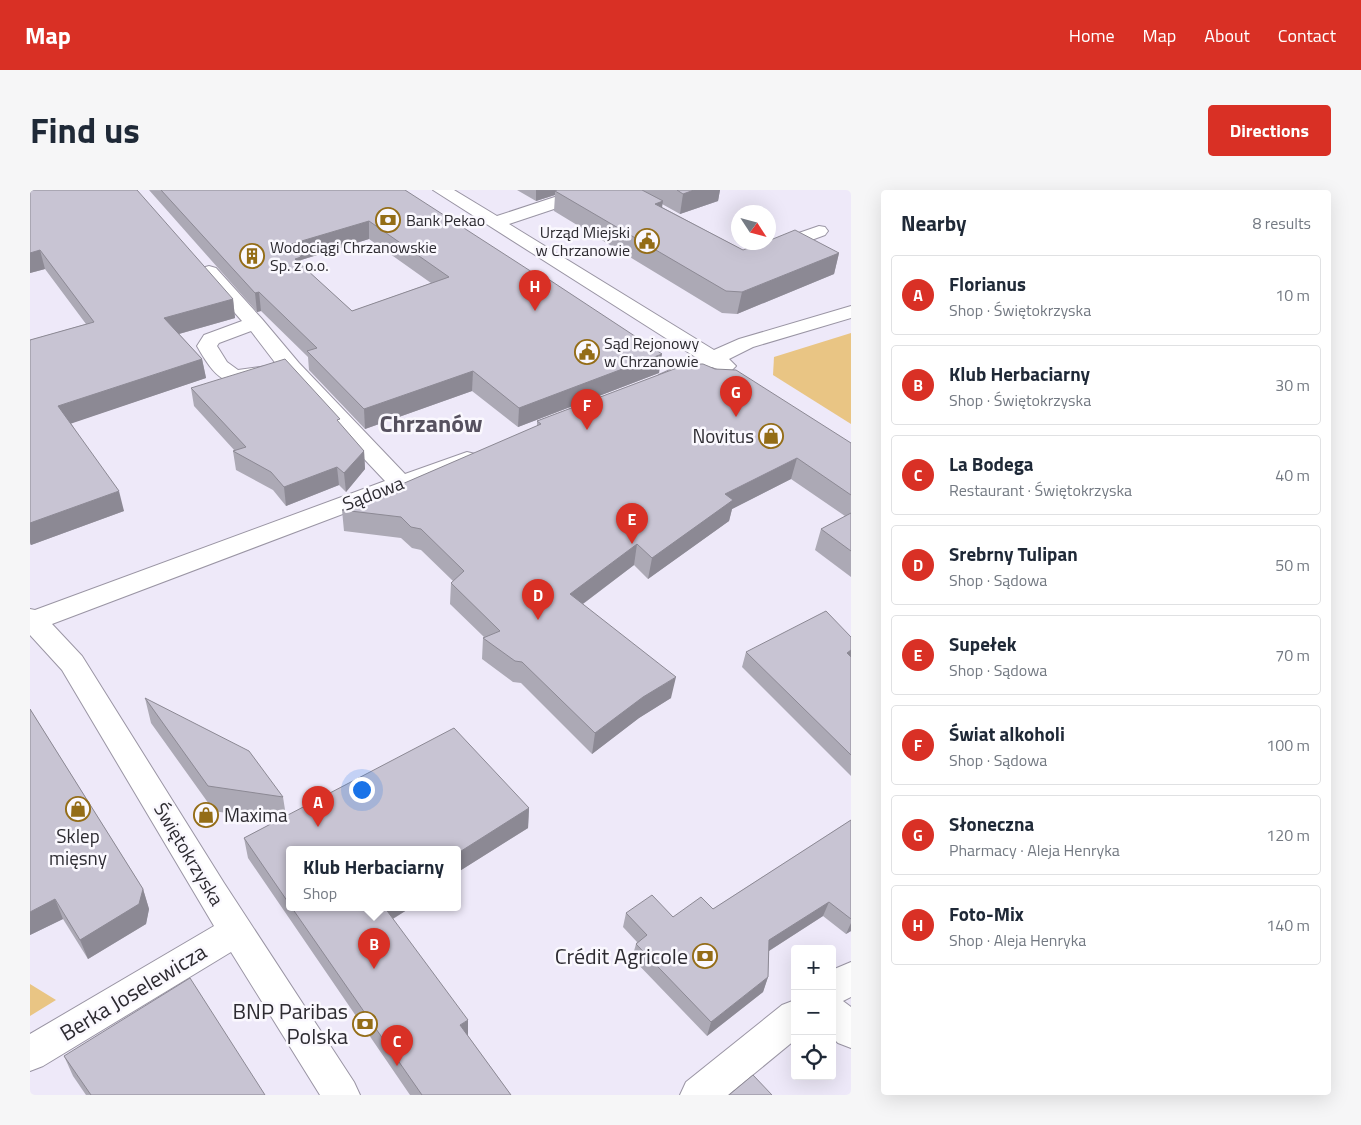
<!DOCTYPE html>
<meta charset="utf-8">
<style>
:root{--surface:#fff;--page:#f6f6f7;--text:#1f2937;--muted:#747a83;--line:#e0e1e3;--accent:#d93025}
body{margin:0;font-family:"Titillium Web",sans-serif;background:var(--page);color:var(--text)}
.controls{position:absolute;right:15px;bottom:15px;display:grid;overflow:hidden;border-radius:5px;box-shadow:0 5px 20px #0002}
.controls button{width:45px;height:45px;display:grid;place-items:center;padding:0;border:0;border-bottom:1px solid var(--line);background:var(--surface);color:var(--text);font:25px sans-serif}
.compass{position:absolute;left:701px;top:15px;width:45px;height:45px;border-radius:50%;background:var(--surface);box-shadow:0 5px 20px #0002;rotate:126deg}
.you{position:absolute;left:331px;top:599px;width:18px;height:18px;margin:-12px;border:4px solid #fff;border-radius:50%;background:#1a73e8;box-shadow:0 0 0 8px #1a73e833}
.badge{display:grid;place-items:center;width:32px;height:32px;border-radius:50%;background:var(--accent);color:#fff;font-size:16px;font-weight:700}
.pin{position:absolute;translate:-50% -41px;filter:drop-shadow(0 1px 2px #0008)}
.pin::after{content:'';position:absolute;top:26px;width:18px;height:15px;background:inherit;clip-path:polygon(0 0,100% 0,50% 100%)}
.popup{position:absolute;left:256px;top:656px;width:175px;height:65px;box-sizing:border-box;display:grid;place-content:center;border-radius:5px;background:var(--surface);filter:drop-shadow(0 1px 4px #0005);font-size:16px;white-space:nowrap;color:var(--muted)}
.popup b{font-size:19px;color:var(--text)}
.popup::after{content:'';position:absolute;left:50%;top:100%;margin-left:-10px;border:10px solid transparent;border-top-color:var(--surface)}
.list{margin:0;padding:0;list-style:none}
h2{display:flex;justify-content:space-between;align-items:center;height:65px;margin:0;padding:0 20px;font-size:21px}
h2 small{font-size:16px;font-weight:400;color:var(--muted)}
.list li{display:grid;grid-template-columns:32px 1fr auto;gap:15px;align-items:center;box-sizing:border-box;height:80px;margin:0 10px 10px;padding:0 10px;border:1px solid var(--line);border-radius:5px}
.list b{display:block;font-size:19px;white-space:nowrap}
.list p{margin:0;font-size:16px;white-space:nowrap;color:var(--muted)}
.list em{font-size:16px;font-style:normal;color:var(--muted)}
.icon{flex:none;width:28px;height:28px;fill:none;stroke:currentColor;stroke-width:2;stroke-linecap:round;stroke-linejoin:round}
.map{position:relative;flex:none;width:821px;height:905px;overflow:hidden;border-radius:5px}
header{display:flex;align-items:center;gap:30px;box-sizing:border-box;height:70px;padding:0 25px;background:var(--accent);color:#fff}
header strong{font-size:24px}
nav{display:flex;gap:28px;margin-inline-start:auto;font-size:18px}
.intro{display:flex;align-items:center;justify-content:space-between;box-sizing:border-box;height:120px;padding:0 30px}
h1{margin:0;font-size:35px}
.button{padding:12px 22px;border-radius:5px;background:var(--accent);color:#fff;font-size:18px;font-weight:700}
main{display:flex;gap:30px;padding:0 30px}
aside{flex:1;background:var(--surface);border-radius:5px;box-shadow:0 5px 20px #0002}
.map>svg:first-child{display:block}
.green{fill:#e9c584}
.lines{fill:none;stroke-linecap:round;stroke-linejoin:round}
.minor-casing{stroke:#9a95a4;stroke-width:2}
.minor{fill:#fff;fill-rule:evenodd}
.wall{fill:#aca9b5;fill-rule:evenodd}
.shaded-wall{fill:#8c8994}
.building{fill:#c8c4d3;stroke:#8c8994;fill-rule:evenodd}
.labels{text-anchor:middle;stroke-width:5;stroke-linejoin:round;paint-order:stroke}
.far-poi-label{font-size:16px;fill:#2d2b31;stroke:#faf8fe;text-anchor:start}
.poi-label{font-size:19px;fill:#2d2b31;stroke:#faf8fe;text-anchor:end}
.street-label{font-size:19px;fill:#2d2b31;stroke:#faf8fe}
.near-poi-label{font-size:22px;fill:#2d2b31;stroke:#faf8fe;text-anchor:end}
.near-street-label{font-size:22px;fill:#2d2b31;stroke:#faf8fe}
.district-label{font-size:24px;font-weight:bold;fill:#56515f;stroke:#faf8fe}
</style>
<header>
<strong>Map</strong>
<nav><a>Home</a><a>Map</a><a>About</a><a>Contact</a></nav>
</header>
<div class="intro"><h1>Find us</h1><a class="button">Directions</a></div>
<main>
<div class="map">
<svg width="821" height="905" viewBox="0 0 821 905">
<rect width="100%" height="100%" fill="#eee9f9"/>
<g class="green">
<path d="M821 143V234L743 185 744 167Z"/>
<path d="M0 794 26 810 0 826Z"/>
</g>
<g class="lines">
<defs>
<g id="minor">
<path d="M403 0H424L467 26 546 0H572L569 4 479 34 684 160 709 149 821 116V128L723 157 699 169 706 176 702 180 695 182 682 177C666 184 647 199 629 195L626 190 629 185 667 168Z"/>
<path d="M789 36 795 37 798 41 795 45 741 65 734 63 732 59 734 55Z"/>
<path d="M179 76 186 78 232 129 269 173 375 284 437 262 445 264 449 269 445 274 22 434 52 466 194 693 324 892 330 905H290L201 762 13 876 0 881V844L184 736 32 480 0 445V419L5 420 355 291 253 183 221 141 189 153 187 156 197 172 208 180 238 176 246 177 249 182 246 187C200 198 190 197 167 156L174 145 212 131 169 82 172 78Z"/>
<path d="M821 772V807L813 811 821 817V858L808 853 802 847V780Z"/>
<path d="M765 810V850L698 905H650L656 892 752 815Z"/>
</g>
</defs>
<use href="#minor" class="minor-casing"/>
<use href="#minor" class="minor"/>
</g>
<g class="wall">
<path d="M0 0 203 109 205 128 149 144 172 169 176 188 41 233 94 321 1 355 0 354V150L56 134 15 79 0 83Z"/>
<path d="M119 0H375L629 183 488 237 442 201 335 239 279 180 278 167 231 121 227 122ZM339 49 401 93 322 121 272 76 271 70Z"/>
<path d="M487 0H690L688 11 650 24 632 14V17L713 60 809 63 804 84 707 124 692 123 524 21 525 5 506 11Z"/>
<path d="M655 178 821 253V387L785 360 791 339 815 326 761 289 702 319 699 331 618 389 604 375 553 414 641 508 609 528 562 564 491 493 483 492 452 469 453 448 454 447 420 414 421 393 423 391 391 360 382 358 371 348 314 341 312 320 507 236V231Z"/>
<path d="M161 198 311 235 334 261 335 279 316 302 309 295 256 316 243 300 206 280 203 261H205L164 216Z"/>
<path d="M821 447V586L712 477 716 462Z"/>
<path d="M115 508 253 607 256 626 499 618 498 638 428 682V660H260V718H380L363 729 438 846 481 905H380L218 668 214 648 247 631 184 621 121 533Z"/>
<path d="M0 519 113 699 119 719 116 734 58 769 33 729 0 745Z"/>
<path d="M821 630V741L816 744 793 726 739 761 738 787 733 802 677 846 602 768 606 754 607 752 593 737 596 723 643 727 683 719Z"/>
<path d="M34 866 235 905H56L43 886Z"/>
</g>
<g class="shaded-wall">
<path d="M506 0H540L525 1V5L506 11Z"/>
<path d="M664 0H690L688 11 650 24 653 4Z"/>
<path d="M633 11 630 31 625 14Z"/>
<path d="M339 31V49L271 70 273 86 258 55Z"/>
<path d="M10 60 15 79 0 83V63Z"/>
<path d="M809 63 804 84 707 124 712 102Z"/>
<path d="M229 102 231 121 227 122 225 103Z"/>
<path d="M203 109 205 128 138 147 134 128Z"/>
<path d="M632 164 629 183 488 237 489 218Z"/>
<path d="M172 169 176 188 34 236 28 216Z"/>
<path d="M443 181 442 201 335 239 334 219Z"/>
<path d="M334 261 335 279 316 302 314 283Z"/>
<path d="M767 268 761 289 702 319 699 331 618 389 622 368 695 304Z"/>
<path d="M307 277 309 295 256 316 254 297Z"/>
<path d="M89 301 94 321 1 355 0 352V333Z"/>
<path d="M607 354 604 375 538 425 540 404Z"/>
<path d="M821 460V472L817 463Z"/>
<path d="M646 487 641 508 609 528 562 564 565 543 613 507Z"/>
<path d="M499 618 498 638 428 682V663Z"/>
<path d="M113 699 119 719 116 734 58 769 50 750Z"/>
<path d="M25 709 33 729 0 745V722Z"/>
<path d="M799 712 793 726 734 764 739 750Z"/>
<path d="M353 718H380L354 734Z"/>
<path d="M821 733V741L816 744Z"/>
<path d="M738 787 733 802 677 846 681 832Z"/>
<path d="M438 830V848L430 835Z"/>
</g>
<g class="building">
<path d="M0 0H107L203 109 134 128 172 169 28 216 89 301 0 333V150L64 132 10 60 0 63Z"/>
<path d="M131 0H375L502 82 506 81 632 164 489 218 443 181 334 219 277 161 287 158 229 102 225 103ZM339 31 419 87 322 121 265 69 271 67 258 55Z"/>
<path d="M527 0H612L633 11 625 14 713 60 733 52H738V51L765 40 809 63 712 102 696 101 525 1Z"/>
<path d="M647 0H664L653 4Z"/>
<path d="M255 169 310 229 307 230 334 261 314 283 307 277 254 297 241 282 203 261 216 257 161 198Z"/>
<path d="M665 174H673L685 179 706 180 821 253V305L767 268 695 304 703 310 622 368 607 354 540 404 646 487 613 507 565 543 492 472 485 471 453 448 470 441 421 393 434 381 391 339 381 337 371 327 312 320 511 234 507 231 652 176 655 178Z"/>
<path d="M821 323V361L791 339Z"/>
<path d="M796 421 821 447V460L817 463 821 467V565L716 462Z"/>
<path d="M115 508 219 561 253 607 178 596Z"/>
<path d="M0 519 113 699 109 714 50 750 25 709 0 722Z"/>
<path d="M424 538 499 618 428 663V660H260V715L214 648Z"/>
<path d="M821 630V729L799 712 739 750 738 787 681 832 606 754 617 745 596 723 622 705 643 727 671 707 683 719Z"/>
<path d="M262 718H355L438 830 430 835 481 905H392Z"/>
<path d="M160 788 235 905H61L34 866Z"/>
<path d="M723 885 742 905H699Z"/>
</g>
<defs>
<symbol id="bank-ring" viewBox="-11 -11 22 22"><circle r="9.5" fill="#faf8fe" stroke="#946d17" stroke-width="1.5"/><path d="M-6-4H6V4H-6ZM0-2.3a2.3 2.3 0 1 0 0 4.6a2.3 2.3 0 1 0 0-4.6Z" fill="#946d17"/></symbol>
<symbol id="civic-ring" viewBox="-11 -11 22 22"><circle r="9.5" fill="#faf8fe" stroke="#946d17" stroke-width="1.5"/><path d="M-.6-6.5H3V-4.5H.6V-3L4-1V1h2V6H-6V1h2V-1L-.6-3ZM-1.2 2.5V6h2.4V2.5Z" fill="#946d17"/></symbol>
<symbol id="building-ring" viewBox="-11 -11 22 22"><circle r="9.5" fill="#faf8fe" stroke="#946d17" stroke-width="1.5"/><path d="M-4-6H4V6H1V3H-1V6H-4ZM-2.5-4.3h1.7v1.8h-1.7ZM.8-4.3h1.7v1.8H.8ZM-2.5-1h1.7V.8h-1.7ZM.8-1h1.7V.8H.8Z" fill="#946d17"/></symbol>
<symbol id="shop-ring" viewBox="-11 -11 22 22"><circle r="9.5" fill="#faf8fe" stroke="#946d17" stroke-width="1.5"/><path d="M-5-2.5h2.3a2.7 3.5 0 0 1 5.4 0H5L5.5 6h-11ZM-1.5-2.5h3a1.5 2.3 0 0 0-3 0Z" fill="#946d17"/></symbol>
</defs>
<g fill-rule="evenodd">
<use href="#bank-ring" x="344" y="16" width="28" height="28"/>
<use href="#civic-ring" x="603" y="37" width="28" height="28"/>
<use href="#building-ring" x="208" y="52" width="28" height="28"/>
<use href="#civic-ring" x="543" y="148" width="28" height="28"/>
<use href="#shop-ring" x="727" y="232" width="28" height="28"/>
<use href="#shop-ring" x="34" y="605" width="28" height="28"/>
<use href="#shop-ring" x="162" y="611" width="28" height="28"/>
<use href="#bank-ring" x="661" y="752" width="28" height="28"/>
<use href="#bank-ring" x="321" y="820" width="28" height="28"/>
</g>
<g class="labels">
<g class="far-poi-label">
<text x="376" y="36">Bank Pekao</text>
<text x="600" y="48" text-anchor="end">Urząd Miejski<tspan x="600" dy="18">w Chrzanowie</tspan></text>
<text x="240" y="63">Wodociągi Chrzanowskie<tspan x="240" dy="18">Sp. z o.o.</tspan></text>
<text x="574" y="159">Sąd Rejonowy<tspan x="574" dy="18">w Chrzanowie</tspan></text>
</g>
<g class="poi-label">
<text x="724" y="253">Novitus</text>
<text x="194" y="632" text-anchor="start">Maxima</text>
<text x="48" y="653" text-anchor="middle">Sklep<tspan x="48" dy="22">mięsny</tspan></text>
</g>
<g class="street-label">
<text transform="translate(343 303) rotate(-21)" y="7">Sądowa</text>
<text transform="translate(159 664) rotate(59)" y="7">Świętokrzyska</text>
</g>
<g class="near-poi-label">
<text x="658" y="774">Crédit Agricole</text>
<text x="318" y="829">BNP Paribas<tspan x="318" dy="25">Polska</tspan></text>
</g>
<g class="near-street-label">
<text transform="translate(103 802) rotate(-31)" y="8">Berka Joselewicza</text>
</g>
<g class="district-label">
<text x="401" y="242">Chrzanów</text>
</g>
</g>
</svg>
<div class="controls">
<button>+</button>
<button>−</button>
<button><svg class="icon" aria-label="locate" viewBox="0 0 24 24"><circle cx="12" cy="12" r="6"/><path d="M12 2v4M12 18v4M2 12h4M18 12h4"/></svg></button>
</div>
<svg class="compass" viewBox="-18 -18 36 36"><path d="M0-13l5 13h-10z" fill="#e53935"/><path d="M0 13l5-13h-10z" fill="#747a83"/></svg>
<div class="you"></div>
<div class="pin badge" style="left:288px;top:637px">A</div>
<div class="pin badge" style="left:344px;top:779px">B</div>
<div class="popup"><b>Klub Herbaciarny</b>Shop</div>
<div class="pin badge" style="left:367px;top:876px">C</div>
<div class="pin badge" style="left:508px;top:430px">D</div>
<div class="pin badge" style="left:602px;top:354px">E</div>
<div class="pin badge" style="left:557px;top:240px">F</div>
<div class="pin badge" style="left:706px;top:227px">G</div>
<div class="pin badge" style="left:505px;top:121px">H</div>
</div>
<aside>
<h2>Nearby<small>8 results</small></h2>
<ul class="list">
<li><span class="badge">A</span><div><b>Florianus</b><p>Shop · Świętokrzyska</p></div><em>10 m</em></li>
<li><span class="badge">B</span><div><b>Klub Herbaciarny</b><p>Shop · Świętokrzyska</p></div><em>30 m</em></li>
<li><span class="badge">C</span><div><b>La Bodega</b><p>Restaurant · Świętokrzyska</p></div><em>40 m</em></li>
<li><span class="badge">D</span><div><b>Srebrny Tulipan</b><p>Shop · Sądowa</p></div><em>50 m</em></li>
<li><span class="badge">E</span><div><b>Supełek</b><p>Shop · Sądowa</p></div><em>70 m</em></li>
<li><span class="badge">F</span><div><b>Świat alkoholi</b><p>Shop · Sądowa</p></div><em>100 m</em></li>
<li><span class="badge">G</span><div><b>Słoneczna</b><p>Pharmacy · Aleja Henryka</p></div><em>120 m</em></li>
<li><span class="badge">H</span><div><b>Foto-Mix</b><p>Shop · Aleja Henryka</p></div><em>140 m</em></li>
</ul>
</aside>
</main>
